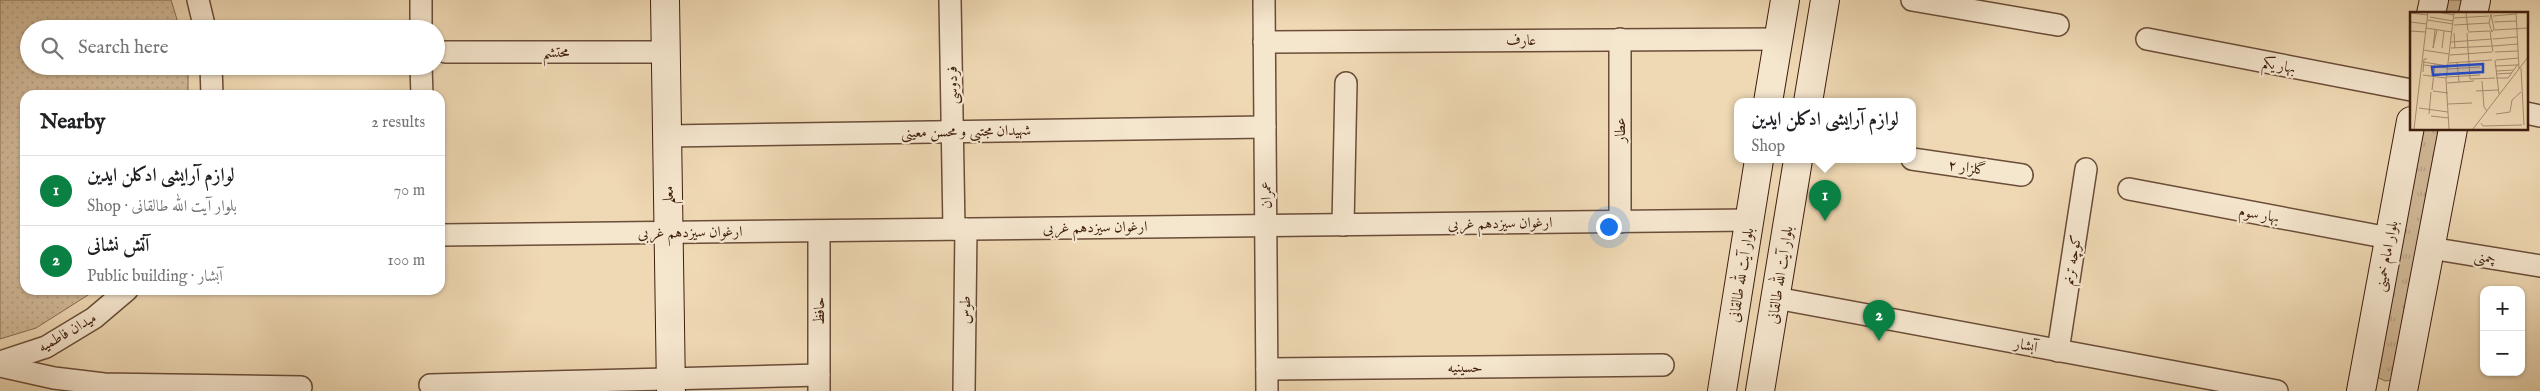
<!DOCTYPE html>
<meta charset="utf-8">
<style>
:root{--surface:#fff;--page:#f2f2f2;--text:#202124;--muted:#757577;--line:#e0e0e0;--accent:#0b8043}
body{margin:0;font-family:"IM FELL English",Amiri,serif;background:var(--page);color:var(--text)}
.controls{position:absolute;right:15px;bottom:15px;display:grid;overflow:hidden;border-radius:10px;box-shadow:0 1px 4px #0004}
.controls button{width:45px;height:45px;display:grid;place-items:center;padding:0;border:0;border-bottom:1px solid var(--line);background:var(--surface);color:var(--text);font:25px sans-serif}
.you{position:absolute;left:1608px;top:226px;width:18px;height:18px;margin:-12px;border:4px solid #fff;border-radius:50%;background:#1a73e8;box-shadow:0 0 0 8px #1a73e833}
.badge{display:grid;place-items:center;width:32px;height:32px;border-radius:50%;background:var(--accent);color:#fff;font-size:16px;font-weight:700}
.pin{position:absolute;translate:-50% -41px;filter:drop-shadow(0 1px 2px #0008)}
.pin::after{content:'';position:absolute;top:26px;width:18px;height:15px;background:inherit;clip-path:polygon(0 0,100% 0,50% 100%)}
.popup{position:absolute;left:1734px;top:98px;width:182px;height:65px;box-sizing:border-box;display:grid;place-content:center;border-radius:10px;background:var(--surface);filter:drop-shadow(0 1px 4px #0005);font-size:16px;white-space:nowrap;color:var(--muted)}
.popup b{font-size:19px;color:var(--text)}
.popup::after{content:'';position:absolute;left:50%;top:100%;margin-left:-10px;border:10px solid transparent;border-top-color:var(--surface)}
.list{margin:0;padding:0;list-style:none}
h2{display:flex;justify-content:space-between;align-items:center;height:65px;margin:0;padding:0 20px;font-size:21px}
h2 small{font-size:16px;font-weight:400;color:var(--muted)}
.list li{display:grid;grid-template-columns:32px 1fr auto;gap:15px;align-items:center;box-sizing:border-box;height:70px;padding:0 20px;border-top:1px solid var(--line)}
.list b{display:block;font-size:19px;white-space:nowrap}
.list p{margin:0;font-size:16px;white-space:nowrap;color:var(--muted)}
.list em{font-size:16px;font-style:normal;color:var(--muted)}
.icon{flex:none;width:28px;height:28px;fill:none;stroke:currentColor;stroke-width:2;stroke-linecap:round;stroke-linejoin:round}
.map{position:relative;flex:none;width:2540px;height:391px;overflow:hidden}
.search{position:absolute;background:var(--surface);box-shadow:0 1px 4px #0004;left:20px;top:20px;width:425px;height:55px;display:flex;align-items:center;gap:12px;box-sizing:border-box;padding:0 18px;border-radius:28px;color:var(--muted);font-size:19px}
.panel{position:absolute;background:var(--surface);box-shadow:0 1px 4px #0004;left:20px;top:90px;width:425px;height:205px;border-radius:15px}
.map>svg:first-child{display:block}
.grass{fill:url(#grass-tufts);stroke:#886c54}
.park{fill:url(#park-dots);stroke:#886c54}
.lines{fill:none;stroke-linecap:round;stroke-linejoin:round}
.street-casing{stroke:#6b4d38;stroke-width:24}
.secondary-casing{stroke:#3f1e0f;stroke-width:30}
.street{stroke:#f5e6ce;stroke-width:21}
.secondary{stroke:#f5e6ce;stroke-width:28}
.labels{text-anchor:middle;stroke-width:4.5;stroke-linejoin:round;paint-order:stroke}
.street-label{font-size:15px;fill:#3f1e0f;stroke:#f5e6ce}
.inset-road{fill:none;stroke:#a98e72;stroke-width:1}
.view{fill:#1d4ed8;fill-opacity:0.15;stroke:#1d4ed8;stroke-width:2.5}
.inset-edge{fill:none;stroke:#3f1e0f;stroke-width:2.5}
</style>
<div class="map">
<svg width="2540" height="391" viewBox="0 0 2540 391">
<defs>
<pattern id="grass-tufts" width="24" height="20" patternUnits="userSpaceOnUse" patternTransform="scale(1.25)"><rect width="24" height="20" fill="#d1b998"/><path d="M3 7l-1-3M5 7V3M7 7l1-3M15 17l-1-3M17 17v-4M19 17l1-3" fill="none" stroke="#b49f82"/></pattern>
<pattern id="park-dots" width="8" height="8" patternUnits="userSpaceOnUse" patternTransform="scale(1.25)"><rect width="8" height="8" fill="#d1b998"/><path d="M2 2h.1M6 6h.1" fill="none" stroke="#b49f82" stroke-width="1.8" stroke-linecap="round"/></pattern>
</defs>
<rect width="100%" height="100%" fill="#efd9b4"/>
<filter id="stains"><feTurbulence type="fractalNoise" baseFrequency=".004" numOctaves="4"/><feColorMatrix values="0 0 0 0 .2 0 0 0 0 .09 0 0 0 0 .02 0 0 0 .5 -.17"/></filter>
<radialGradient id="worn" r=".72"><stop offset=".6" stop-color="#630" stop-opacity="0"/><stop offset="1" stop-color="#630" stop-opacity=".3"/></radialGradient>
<g class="grass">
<path d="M2442 0H2468L2465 14H2439Z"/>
<path d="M2418 129H2444L2393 380 2385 381 2377 377Z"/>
</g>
<path class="park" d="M0 0H171L180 29H29V66H188V95H25V290H96L36 328 0 339Z"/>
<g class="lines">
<defs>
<g id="street">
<path d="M198 0 205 29"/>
<path d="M421 0V29"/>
<path d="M950 0 954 229"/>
<path d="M1264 0 1267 391"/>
<path d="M1912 0 2058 25"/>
<path d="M1620 39V222"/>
<path d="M2147 39 2411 90"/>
<path d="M1264 42 1778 39"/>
<path d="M446 52H666"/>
<path d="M211 66 212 95"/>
<path d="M421 66 422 95"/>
<path d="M2526 113 2540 116"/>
<path d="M667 136 1265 127"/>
<path d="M1912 159 2022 175"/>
<path d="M2129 189 2389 238"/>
<path d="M1343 225 1346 83"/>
<path d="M440 235 1750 220"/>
<path d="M2430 248 2540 266"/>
<path d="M1776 298 2277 391"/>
<path d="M2058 351 2086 169"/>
<path d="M0 362 46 347 94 318 127 290"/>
<path d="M0 366 54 378 104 384 301 387"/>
<path d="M1267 369 1663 365"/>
<path d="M430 385 819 375"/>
<path d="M819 391V231"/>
<path d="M964 391 966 229"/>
</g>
<g id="secondary">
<path d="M665 0 671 391"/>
<path d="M2431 14 2434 0"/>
<path d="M2473 14 2476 0"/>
<path d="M1768 102 1785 0"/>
<path d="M1808 102 1825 0"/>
<path d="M1722 391 1759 160"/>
<path d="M1760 391 1798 160"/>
<path d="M2361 391 2411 121"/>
<path d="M2403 391 2453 129"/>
</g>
</defs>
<use href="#street" class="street-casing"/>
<use href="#secondary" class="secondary-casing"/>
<use href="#street" class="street"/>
<use href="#secondary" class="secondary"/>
</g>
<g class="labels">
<g class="street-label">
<text x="1521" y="45">عارف</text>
<text x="556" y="57">محتشم</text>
<text transform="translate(2279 65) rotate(11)" y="5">بهار یکم</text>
<text transform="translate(952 85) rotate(-91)" y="5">فردوسی</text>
<text transform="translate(1620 130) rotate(-90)" y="5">عطار</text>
<text transform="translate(966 131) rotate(-1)" y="5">شهیدان مجتبی و محسن معینی</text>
<text transform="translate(1967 167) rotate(8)" y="5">گلزار ۲</text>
<text transform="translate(668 195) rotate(-91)" y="5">معلم</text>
<text transform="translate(1266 195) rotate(-91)" y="5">عمران</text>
<text transform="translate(2259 214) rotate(10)" y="5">بهار سوم</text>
<text transform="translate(1500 223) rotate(-1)" y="5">ارغوان سیزدهم غربی</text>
<text transform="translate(1095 227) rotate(-1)" y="5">ارغوان سیزدهم غربی</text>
<text transform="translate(690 232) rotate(-1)" y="5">ارغوان سیزدهم غربی</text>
<text transform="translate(2386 256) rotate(-79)" y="5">بلوار امام خمینی</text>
<text transform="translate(2485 257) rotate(9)" y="5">چمنی</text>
<text transform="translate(2072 260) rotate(-81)" y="5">کوچه ترنم</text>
<text transform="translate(1741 275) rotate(-81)" y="5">بلوار آیت لله طالقانی</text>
<text transform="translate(1780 275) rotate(-81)" y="5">بلوار آیت الله طالقانی</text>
<text transform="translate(965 310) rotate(-89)" y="5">طوس</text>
<text transform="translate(819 311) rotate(-90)" y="5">حافظ</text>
<text transform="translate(67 332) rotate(-30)" y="5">میدان فاطمیه</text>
<text transform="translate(2026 345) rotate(11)" y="5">آبشار</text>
<text x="1465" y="372">حسینیه</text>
</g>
</g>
<g transform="translate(2410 12)">
<rect width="118" height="118" fill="#efd9b4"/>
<path class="inset-road" d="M28 0 44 3M56 0 58 19M106 0 109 57M0 1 18 3M81 2 84 17 82 20 79 11ZM83 4 106 2M20 5 43 9M44 6 79 4M17 8 43 12M0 10 17 12M84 10 106 9M44 13 79 11M16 16 42 20M25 18 23 36 27 18M84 18 118 16M0 19 16 20M80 19 83 40M58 20 80 19M44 21 45 36M57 21 60 67 85 66M83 27 107 25M41 30 82 27M83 34 108 32M32 36 34 19M41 36 82 34M13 38 39 42M85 40 108 39M40 43 82 40M85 48 89 82M86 48 109 46M13 50 38 54M47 50 49 70M39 51 82 48M14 53 38 56M85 54 107 53M111 56 114 113M38 57 70 55M86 59 103 58M13 60 14 47H17M86 62 102 61M13 63 36 66M37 65 70 63M86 66H98L108 52M72 69 74 95 77 99M37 71 64 69M22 78 25 52M23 79 38 81M66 79 88 78M38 92 62 91M9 96 38 100M19 102 21 80M86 102 100 100 102 88 111 80M21 104 39 106M71 111 73 114 112 113M4 117 18 0M39 117 36 68 44 0M63 117 118 45"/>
<path class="view" d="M73 52V60L23 63 22 55Z"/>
<rect width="118" height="118" class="inset-edge"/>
</g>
<rect width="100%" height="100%" filter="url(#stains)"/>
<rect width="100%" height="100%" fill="url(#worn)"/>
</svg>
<div class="controls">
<button>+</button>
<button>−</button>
</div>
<div class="you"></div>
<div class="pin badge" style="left:1825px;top:221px">1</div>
<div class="popup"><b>لوازم آرایشی ادکلن ایدین</b>Shop</div>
<div class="pin badge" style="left:1879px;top:341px">2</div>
<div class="search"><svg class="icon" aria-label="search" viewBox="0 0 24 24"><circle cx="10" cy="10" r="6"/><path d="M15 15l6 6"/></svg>Search here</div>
<section class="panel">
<h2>Nearby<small>2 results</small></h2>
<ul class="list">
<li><span class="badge">1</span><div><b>لوازم آرایشی ادکلن ایدین</b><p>Shop · بلوار آیت الله طالقانی</p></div><em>70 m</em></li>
<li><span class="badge">2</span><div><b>آتش نشانی</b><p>Public building · آبشار</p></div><em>100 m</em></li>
</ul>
</section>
</div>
